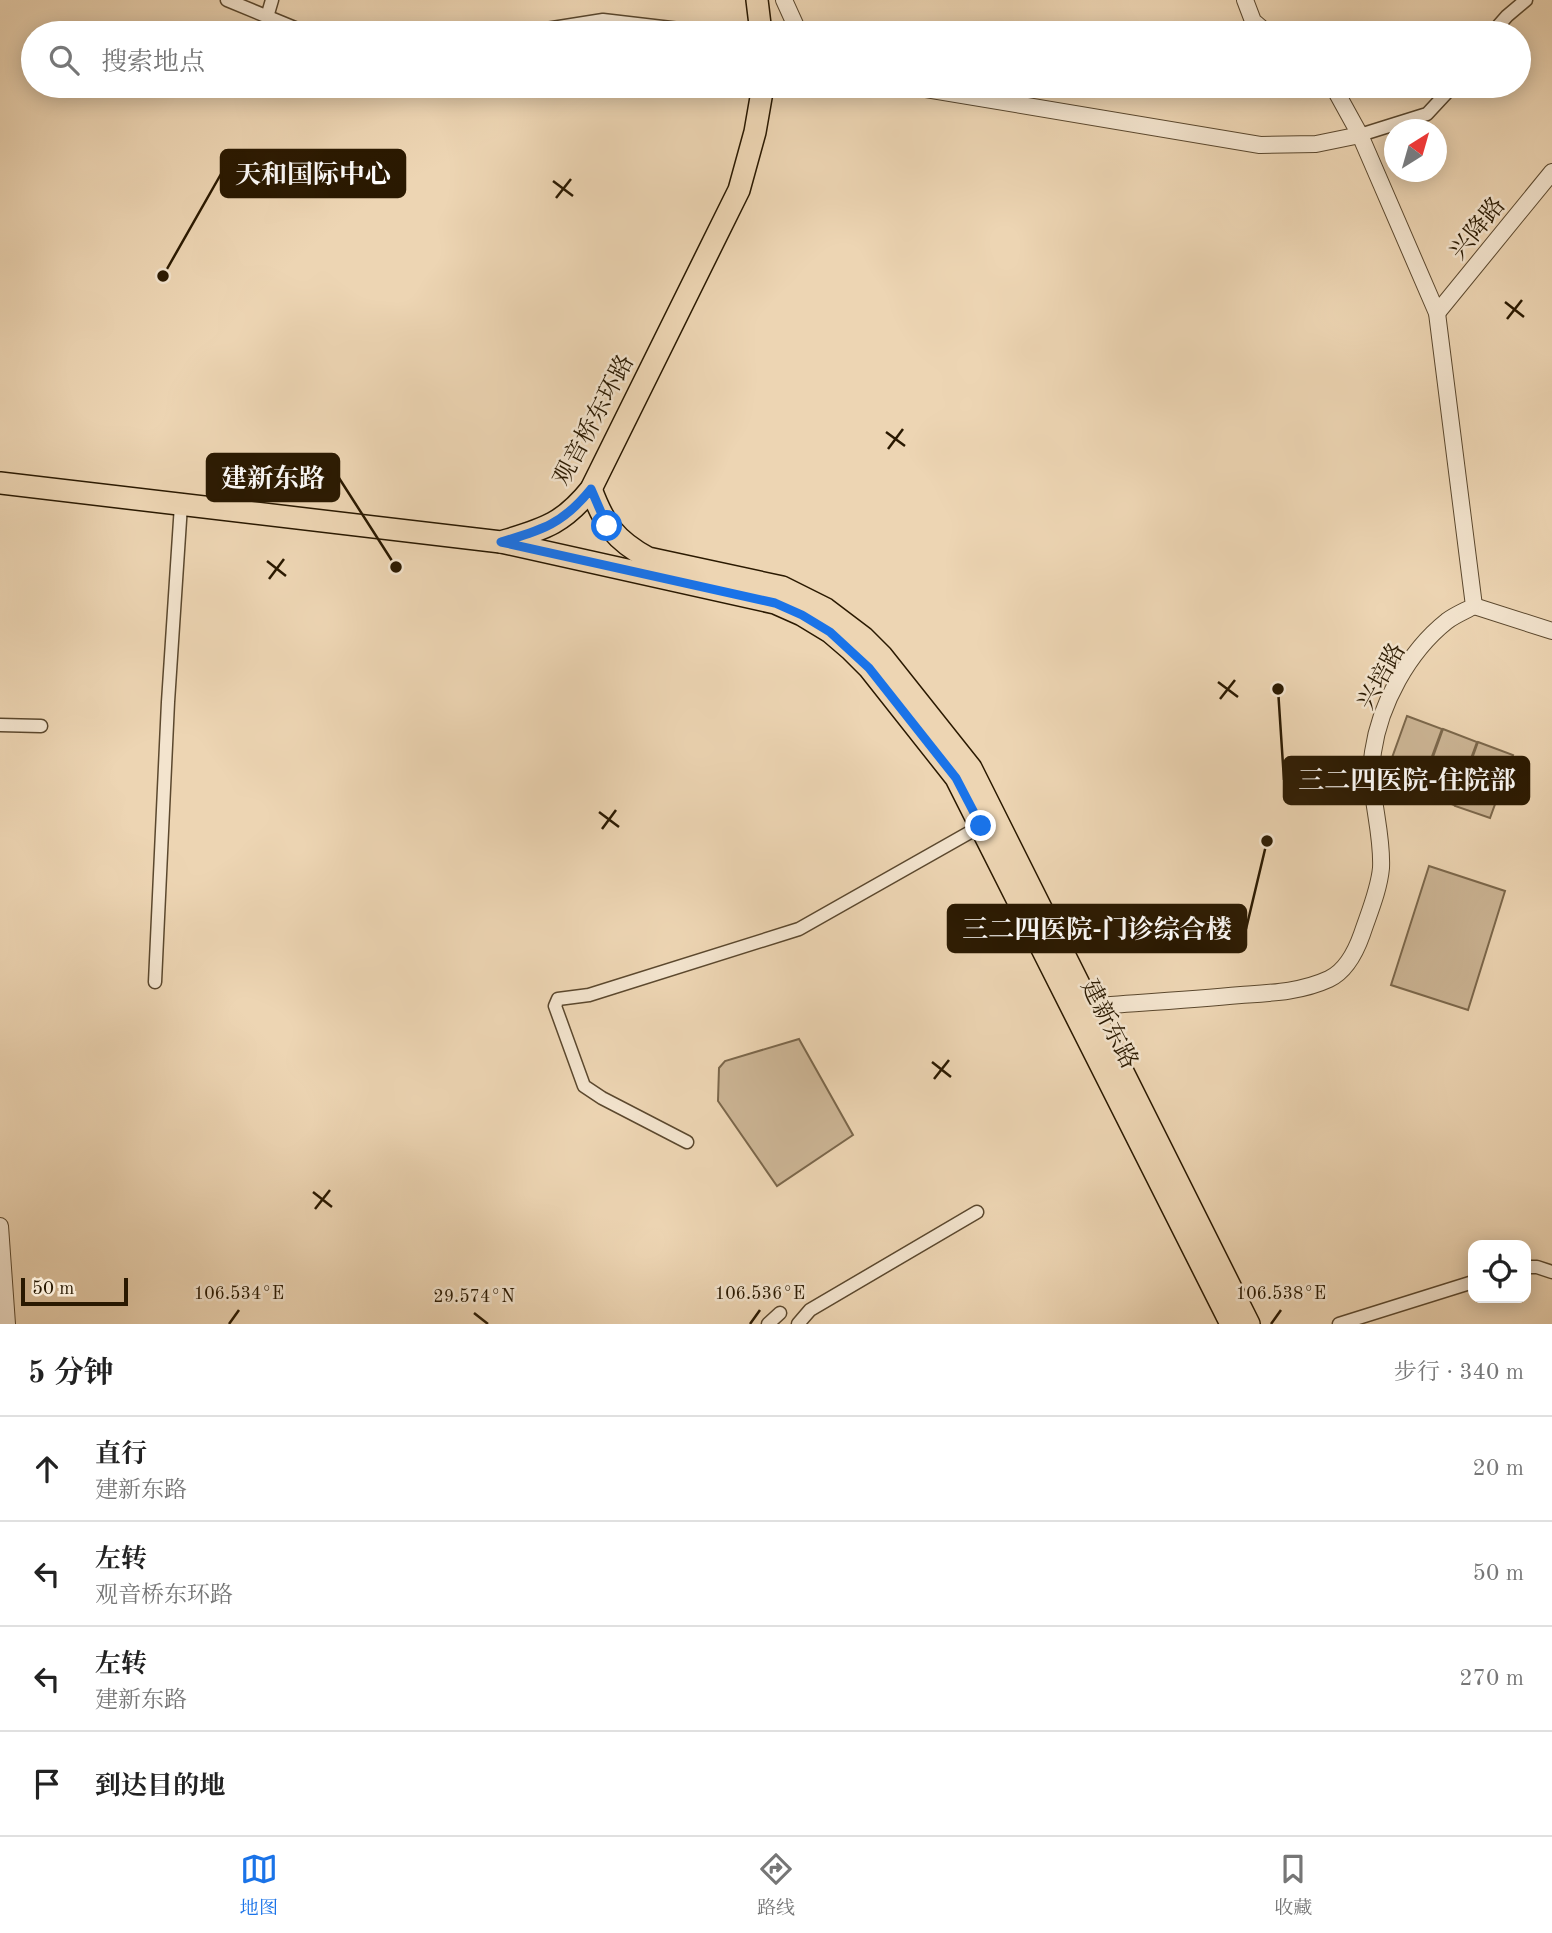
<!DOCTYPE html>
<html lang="zh">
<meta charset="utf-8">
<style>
:root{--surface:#fff;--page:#f6f6f6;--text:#222;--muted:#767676;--line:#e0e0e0;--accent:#1a73e8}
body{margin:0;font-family:"Old Standard TT","Noto Serif SC",serif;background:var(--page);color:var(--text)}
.controls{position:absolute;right:21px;bottom:21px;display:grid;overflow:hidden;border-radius:14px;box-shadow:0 4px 18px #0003}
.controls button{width:63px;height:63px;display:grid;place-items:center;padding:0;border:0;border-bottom:2px solid var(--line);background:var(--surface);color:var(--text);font:35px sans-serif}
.compass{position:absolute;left:1384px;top:119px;width:63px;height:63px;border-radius:50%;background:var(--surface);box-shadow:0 4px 18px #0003;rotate:37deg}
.scale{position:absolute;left:21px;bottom:18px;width:107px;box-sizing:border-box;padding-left:7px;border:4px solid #2a1901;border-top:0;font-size:19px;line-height:24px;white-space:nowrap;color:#2a1901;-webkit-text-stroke:5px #f3e4ce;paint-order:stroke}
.stop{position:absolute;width:21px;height:21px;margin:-16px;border:5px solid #1a73e8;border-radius:50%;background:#fff}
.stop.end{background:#1a73e8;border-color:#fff;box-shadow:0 2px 7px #0008}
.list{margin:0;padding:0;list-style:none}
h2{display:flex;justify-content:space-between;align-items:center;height:91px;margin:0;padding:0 28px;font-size:30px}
h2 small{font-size:23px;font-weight:400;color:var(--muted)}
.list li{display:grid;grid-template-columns:46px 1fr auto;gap:21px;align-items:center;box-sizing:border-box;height:105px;padding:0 28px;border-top:2px solid var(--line)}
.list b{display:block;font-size:26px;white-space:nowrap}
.list p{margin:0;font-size:23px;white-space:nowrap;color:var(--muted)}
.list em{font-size:23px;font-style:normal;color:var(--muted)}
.icon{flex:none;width:38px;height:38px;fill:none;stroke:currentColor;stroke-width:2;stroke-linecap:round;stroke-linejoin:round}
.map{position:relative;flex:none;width:1552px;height:1324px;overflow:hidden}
.search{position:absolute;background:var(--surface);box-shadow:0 4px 18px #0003;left:21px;right:21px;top:21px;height:77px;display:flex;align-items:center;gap:18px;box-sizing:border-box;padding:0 24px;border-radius:38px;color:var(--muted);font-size:26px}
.sheet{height:511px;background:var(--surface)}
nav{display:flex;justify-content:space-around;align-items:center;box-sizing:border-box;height:98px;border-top:2px solid var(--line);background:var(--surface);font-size:19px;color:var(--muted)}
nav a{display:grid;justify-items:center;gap:4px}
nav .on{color:var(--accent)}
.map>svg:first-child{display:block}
.green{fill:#ccb595;stroke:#7b674b;stroke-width:2}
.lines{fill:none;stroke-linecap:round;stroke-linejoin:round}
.minor-casing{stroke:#5b482e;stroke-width:15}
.tertiary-casing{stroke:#5b482e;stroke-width:18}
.primary-casing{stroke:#2a1901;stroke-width:24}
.minor{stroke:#f3e4ce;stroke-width:12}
.tertiary{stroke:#f3e4ce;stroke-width:16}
.primary{stroke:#edd5b3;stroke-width:21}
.route{stroke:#1a73e8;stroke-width:9}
.ticks{fill:none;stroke:#2a1901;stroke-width:2.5}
.labels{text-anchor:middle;stroke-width:5;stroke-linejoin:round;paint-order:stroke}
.street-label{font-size:24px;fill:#2a1901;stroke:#f3e4ce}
.ticks-label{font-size:18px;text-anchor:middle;fill:#2a1901;stroke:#f3e4ce;stroke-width:5;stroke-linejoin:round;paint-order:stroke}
.leader{fill:none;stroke:#2a1901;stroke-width:2.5}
.callout-dot{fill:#2a1901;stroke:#f3e4ce;stroke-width:2.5}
.callout{fill:#2a1901;stroke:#2a1901;stroke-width:2.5}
.callout-label{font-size:26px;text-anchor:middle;font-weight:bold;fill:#fff}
</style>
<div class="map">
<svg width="1552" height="1324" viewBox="0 0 1552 1324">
<rect width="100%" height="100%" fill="#edd5b3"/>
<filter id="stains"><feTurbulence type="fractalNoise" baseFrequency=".00286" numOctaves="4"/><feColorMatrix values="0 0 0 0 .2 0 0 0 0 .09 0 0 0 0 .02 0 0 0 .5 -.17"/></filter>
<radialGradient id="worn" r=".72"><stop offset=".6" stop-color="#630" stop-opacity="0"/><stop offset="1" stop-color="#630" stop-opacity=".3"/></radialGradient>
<g class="green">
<path d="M1407 716 1442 729 1419 792 1384 780Z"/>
<path d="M1443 729 1477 742 1454 805 1420 793Z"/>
<path d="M1478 742 1513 755 1490 818 1455 806Z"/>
<path d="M1429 866 1505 891 1468 1010 1391 985Z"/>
<path d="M799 1039 853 1135 777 1186 718 1101 719 1068 725 1061Z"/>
</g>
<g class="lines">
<defs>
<g id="minor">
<path d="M227 0 307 33"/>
<path d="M267 17 272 0"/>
<path d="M521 33 603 20 714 33"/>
<path d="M1492 33 1507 16 1526 0"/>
<path d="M1360 135 1427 114 1453 86"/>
<path d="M0 725 41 726"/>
<path d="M155 982 168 702 181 505"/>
<path d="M687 1142 602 1098 584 1086 555 1006 558 999 589 995 799 929 981 826"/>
<path d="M1526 1267H1537L1552 1272"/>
<path d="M768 1324 780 1313"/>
<path d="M798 1324 810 1310 977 1212"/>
<path d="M1339 1324 1473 1282"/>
</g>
<g id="tertiary">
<path d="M784 0 799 33"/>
<path d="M1245 0 1253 21 1267 33"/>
<path d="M908 86 1260 145 1316 144 1360 135"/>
<path d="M1437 313 1552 172"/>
<path d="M1474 606 1552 631"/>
<path d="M1082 1007C1135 1003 1188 1000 1241 995 1270 993 1301 992 1329 979 1346 971 1356 951 1362 934 1369 913 1379 890 1381 868 1383 829 1367 791 1373 752 1380 704 1408 652 1447 621 1455 615 1465 611 1474 606L1437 313 1360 135 1333 86"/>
<path d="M0 1226 7 1324"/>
</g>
<g id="primary">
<path d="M757 0 761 33"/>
<path d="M0 483 501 542C543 529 562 525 591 489L739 190 755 132 763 86"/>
<path d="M591 489C604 524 615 540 648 558L782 587 826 609 863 637 882 656 971 768 1249 1324"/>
<path d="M501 542 775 603 802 615 830 632 851 650 869 668 956 778 1231 1324"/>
</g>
</defs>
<use href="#minor" class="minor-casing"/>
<use href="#tertiary" class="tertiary-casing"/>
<use href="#primary" class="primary-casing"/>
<use href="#minor" class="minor"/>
<use href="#tertiary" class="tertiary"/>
<use href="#primary" class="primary"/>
</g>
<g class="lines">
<path class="route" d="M607 526 591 489C563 524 542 530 501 542L775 603 802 615 830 632 869 668 956 778 981 826"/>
</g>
<path class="ticks" d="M553 181 573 196M556 198 571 179M1505 302 1524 317M1507 319 1522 300M886 432 905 446M888 449 903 429M267 561 286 576M269 579 284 559M1218 682 1238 697M1220 699 1235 680M599 812 619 827M602 829 616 810M932 1062 951 1077M934 1079 949 1060M313 1192 332 1207M315 1209 330 1190M474 1313 488 1324M229 1324 239 1310M750 1324 760 1310M1271 1324 1281 1310"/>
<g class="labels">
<g class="street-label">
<text transform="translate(1477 228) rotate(-51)" y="8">兴降路</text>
<text transform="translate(593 420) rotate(-62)" y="8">观音桥东环路</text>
<text transform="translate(1381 676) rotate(-61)" y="8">兴培路</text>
<text transform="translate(1110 1024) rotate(63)" y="8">建新东路</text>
</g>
</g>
<g class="ticks-label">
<text x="239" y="1299">106.534°E</text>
<text x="760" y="1299">106.536°E</text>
<text x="1281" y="1299">106.538°E</text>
<text x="474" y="1302">29.574°N</text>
</g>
<path class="leader" d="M163 276L221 174M396 567L339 478M1278 689L1284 780M1267 841L1246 929"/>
<g class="callout-dot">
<circle cx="163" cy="276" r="7"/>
<circle cx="396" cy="567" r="7"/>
<circle cx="1278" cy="689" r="7"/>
<circle cx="1267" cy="841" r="7"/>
</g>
<g class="callout">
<rect x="221" y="150" width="184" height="47" rx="7"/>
<rect x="207" y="454" width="132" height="47" rx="7"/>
<rect x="1284" y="757" width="245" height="47" rx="7"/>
<rect x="948" y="905" width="298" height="47" rx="7"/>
</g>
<g class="callout-label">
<text x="313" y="183">天和国际中心</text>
<text x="273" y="487">建新东路</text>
<text x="1407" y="789">三二四医院-住院部</text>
<text x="1097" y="938">三二四医院-门诊综合楼</text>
</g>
<rect width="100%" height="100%" filter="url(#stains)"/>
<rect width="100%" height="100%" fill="url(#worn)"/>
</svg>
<div class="controls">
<button><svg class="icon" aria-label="locate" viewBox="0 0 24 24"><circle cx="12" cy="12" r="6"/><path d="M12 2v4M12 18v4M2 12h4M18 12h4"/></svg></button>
</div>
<svg class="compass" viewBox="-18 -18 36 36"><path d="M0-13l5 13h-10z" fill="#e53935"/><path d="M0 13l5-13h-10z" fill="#767676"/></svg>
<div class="scale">50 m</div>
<div class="stop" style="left:607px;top:526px"></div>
<div class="stop end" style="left:981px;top:826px"></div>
<div class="search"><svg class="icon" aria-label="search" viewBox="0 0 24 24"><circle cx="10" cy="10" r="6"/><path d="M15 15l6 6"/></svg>搜索地点</div>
</div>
<section class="sheet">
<h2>5 分钟<small>步行 · 340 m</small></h2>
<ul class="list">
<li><svg class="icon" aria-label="ahead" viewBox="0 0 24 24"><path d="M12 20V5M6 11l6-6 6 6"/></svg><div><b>直行</b><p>建新东路</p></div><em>20 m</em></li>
<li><svg class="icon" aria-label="left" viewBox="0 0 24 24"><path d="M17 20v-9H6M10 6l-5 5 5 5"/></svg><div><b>左转</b><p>观音桥东环路</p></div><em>50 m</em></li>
<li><svg class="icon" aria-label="left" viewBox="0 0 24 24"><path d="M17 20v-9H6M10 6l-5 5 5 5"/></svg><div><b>左转</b><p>建新东路</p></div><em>270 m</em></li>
<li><svg class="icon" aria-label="arrive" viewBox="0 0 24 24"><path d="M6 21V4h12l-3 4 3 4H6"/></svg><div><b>到达目的地</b></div></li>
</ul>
</section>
<nav>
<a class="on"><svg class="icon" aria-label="map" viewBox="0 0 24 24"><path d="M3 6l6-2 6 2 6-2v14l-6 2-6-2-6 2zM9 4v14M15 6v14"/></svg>地图</a>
<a><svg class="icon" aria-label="directions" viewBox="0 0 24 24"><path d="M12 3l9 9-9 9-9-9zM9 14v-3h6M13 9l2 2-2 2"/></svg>路线</a>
<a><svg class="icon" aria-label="saved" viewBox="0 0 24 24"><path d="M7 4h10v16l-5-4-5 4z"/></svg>收藏</a>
</nav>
